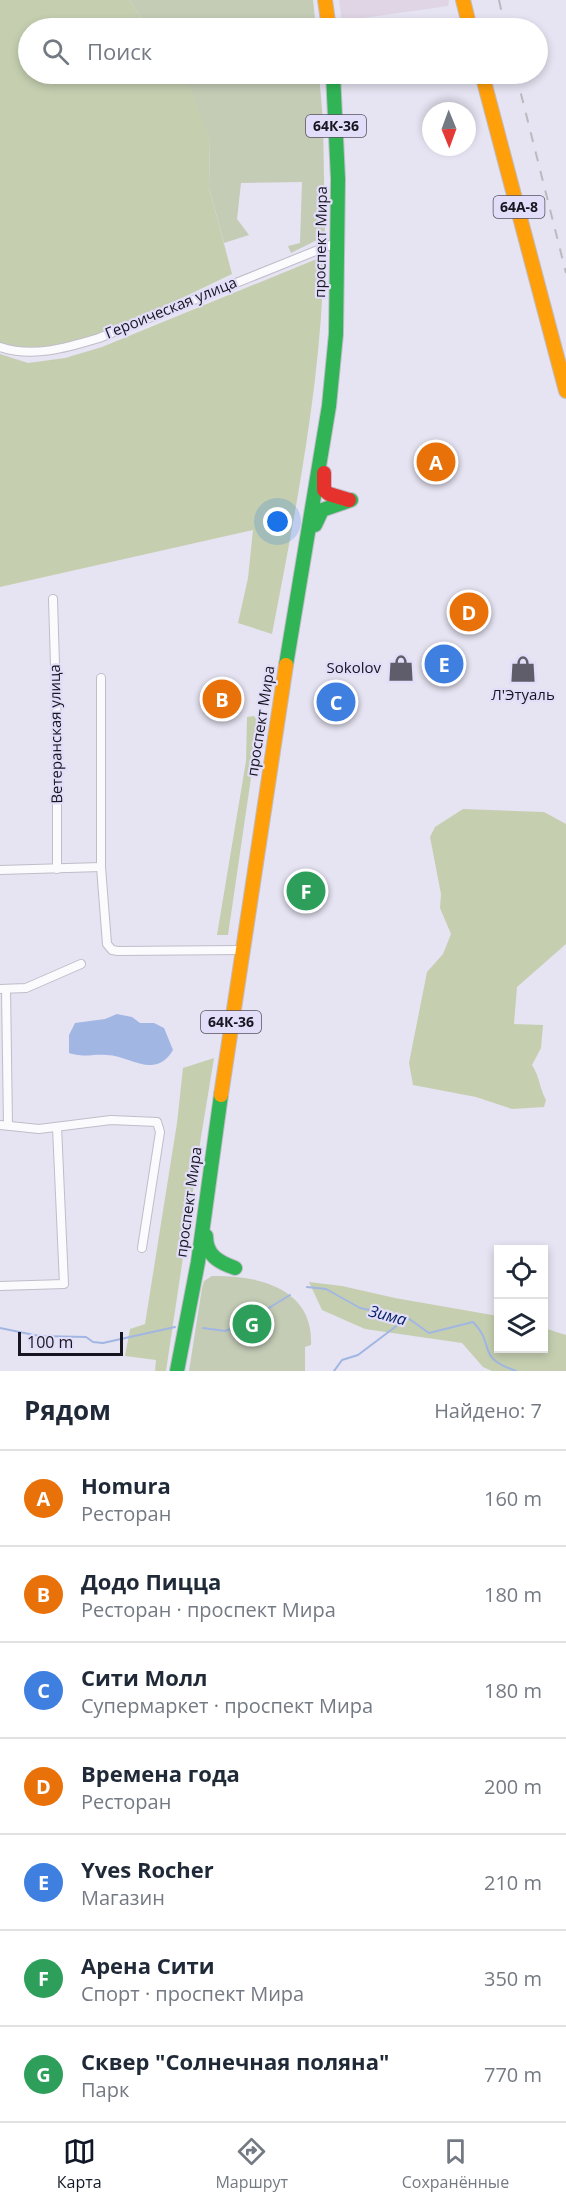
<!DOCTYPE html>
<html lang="ru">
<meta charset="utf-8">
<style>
:root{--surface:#fff;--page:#f6f6f7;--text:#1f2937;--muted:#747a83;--line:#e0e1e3;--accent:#111827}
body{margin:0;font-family:"Open Sans",sans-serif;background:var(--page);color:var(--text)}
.controls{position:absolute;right:18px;bottom:18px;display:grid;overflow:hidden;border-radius:0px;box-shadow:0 3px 9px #0003}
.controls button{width:54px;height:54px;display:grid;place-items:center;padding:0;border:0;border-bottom:2px solid var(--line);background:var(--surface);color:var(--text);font:30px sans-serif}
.compass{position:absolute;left:422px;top:102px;width:54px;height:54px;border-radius:50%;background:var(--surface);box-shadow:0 3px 9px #0003;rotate:179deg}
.scale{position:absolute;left:18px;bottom:15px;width:105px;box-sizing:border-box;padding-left:6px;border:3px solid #17151f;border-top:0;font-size:16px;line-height:21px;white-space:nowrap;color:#17151f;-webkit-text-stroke:4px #e2ddf8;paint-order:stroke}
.you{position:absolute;left:278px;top:522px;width:21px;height:21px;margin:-15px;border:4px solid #fff;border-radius:50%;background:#1a73e8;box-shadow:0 0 0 9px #1a73e833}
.badge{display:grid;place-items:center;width:39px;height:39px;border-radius:50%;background:var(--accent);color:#fff;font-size:20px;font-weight:700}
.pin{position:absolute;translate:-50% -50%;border:3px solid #fff;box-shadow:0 2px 6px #0006}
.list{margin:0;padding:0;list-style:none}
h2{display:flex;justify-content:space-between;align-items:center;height:78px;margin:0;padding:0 24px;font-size:26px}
h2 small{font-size:20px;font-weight:400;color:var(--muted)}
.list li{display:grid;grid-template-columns:39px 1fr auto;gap:18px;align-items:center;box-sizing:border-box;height:96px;padding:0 24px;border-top:2px solid var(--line)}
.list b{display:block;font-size:22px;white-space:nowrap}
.list p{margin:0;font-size:20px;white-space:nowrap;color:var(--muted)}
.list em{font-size:20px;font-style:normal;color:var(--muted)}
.icon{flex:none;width:33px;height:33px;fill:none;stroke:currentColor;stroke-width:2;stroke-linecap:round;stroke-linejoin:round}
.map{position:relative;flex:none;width:566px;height:1371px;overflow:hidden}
.search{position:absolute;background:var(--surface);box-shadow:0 3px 9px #0003;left:18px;right:18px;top:18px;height:66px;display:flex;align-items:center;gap:15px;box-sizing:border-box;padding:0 21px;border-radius:33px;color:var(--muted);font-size:22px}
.sheet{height:750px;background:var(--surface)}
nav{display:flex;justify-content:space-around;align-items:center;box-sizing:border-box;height:84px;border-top:2px solid var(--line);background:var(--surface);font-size:16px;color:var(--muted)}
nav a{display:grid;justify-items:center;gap:3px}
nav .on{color:var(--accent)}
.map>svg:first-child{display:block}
.commercial{fill:#e0d5e5}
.green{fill:#c4ccb6}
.forest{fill:#c5cfb0}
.water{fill:#a1b6e3}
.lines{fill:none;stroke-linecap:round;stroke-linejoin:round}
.stream{stroke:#a1b6e3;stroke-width:2}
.street-casing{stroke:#c0bdc9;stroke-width:10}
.fast-casing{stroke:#c0bdc9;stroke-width:16}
.slow-casing{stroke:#c0bdc9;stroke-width:16}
.jam-casing{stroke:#c0bdc9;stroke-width:16}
.street{stroke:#fbfbfd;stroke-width:8}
.fast{stroke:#30b455;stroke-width:14}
.slow{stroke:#ff9f0a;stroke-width:14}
.jam{stroke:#e5322d;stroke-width:14}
.rail{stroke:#bbbabe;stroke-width:2;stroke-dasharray:10 10;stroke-linecap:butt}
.labels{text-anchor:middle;stroke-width:4.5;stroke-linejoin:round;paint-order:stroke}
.shield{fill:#e2ddf8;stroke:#545160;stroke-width:1.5}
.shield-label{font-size:14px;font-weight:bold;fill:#17151f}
.street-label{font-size:15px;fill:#17151f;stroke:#e2ddf8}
.poi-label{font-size:15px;fill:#17151f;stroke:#e2ddf8;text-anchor:end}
.water-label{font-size:16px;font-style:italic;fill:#052265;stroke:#e2ddf8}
</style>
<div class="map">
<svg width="566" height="1371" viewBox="0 0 566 1371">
<rect width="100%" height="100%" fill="#e6e3f2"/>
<path class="commercial" d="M339 0H449L448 6 342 21Z"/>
<g class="green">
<path d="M129 0H313L316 28H149Z"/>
<path d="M181 74H319L323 121 325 236 291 253 288 246 300 243 302 182 241 183 237 219 249 235 224 243 209 187 210 140Z"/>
<path d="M212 1276C258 1275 314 1288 311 1345L305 1347V1371H189L202 1288 204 1281Z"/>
</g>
<g class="forest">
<path d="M0 0H129L149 28H28V74H181L190 87 210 140 209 187 232 274 138 319 76 342 32 351 0 343Z"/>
<path d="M324 256C321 384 296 509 272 634L238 623 248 578 253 530 0 587V354L28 363 65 358 102 347Z"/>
<path d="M254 716 259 723 228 935H217L246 761 247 717Z"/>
<path d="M463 809 544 812 566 824V944L517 987 514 1024 543 1025 541 1048 532 1065C540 1077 539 1087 546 1100L544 1107 512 1109 476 1097 413 1085 409 1063 427 972 443 954 451 934 440 908 441 894 430 837 435 827Z"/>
<path d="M214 1058 201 1137 166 1371H155L156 1360 125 1356 130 1329 145 1324 177 1123 183 1068Z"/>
<path d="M309 1282 342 1286 395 1298 498 1316V1348H544V1328L566 1335V1371H492L483 1367 462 1343 365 1329 322 1310Z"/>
</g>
<path class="water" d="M117 1014 132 1017 140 1023H154L164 1028 173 1050C155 1080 131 1056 107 1055 91 1054 87 1058 69 1053V1035L75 1023 105 1019Z"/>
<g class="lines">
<g class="stream">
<path d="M307 1287 326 1289 360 1308 408 1318 429 1333 473 1322C496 1345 475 1357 516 1371"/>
<path d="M259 1314 290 1295"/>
<path d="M0 1328 39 1336 86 1337 93 1342 103 1343 175 1327"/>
<path d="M203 1328 225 1331 238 1326"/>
<path d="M334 1371 342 1360 358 1355 407 1318"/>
</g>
<defs>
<g id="street">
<path d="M0 347C33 358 66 348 99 338L338 242"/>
<path d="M53 599 57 731V869"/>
<path d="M101 678V867L107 944 112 950 118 951 242 950"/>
<path d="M0 870 101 867"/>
<path d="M0 989 26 988 81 964"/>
<path d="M6 989 8 1125"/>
<path d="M0 1125 39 1129 111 1120 157 1122 160 1132 142 1248"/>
<path d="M0 1286 64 1284 57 1127"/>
</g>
<g id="fast">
<path d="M315 525 322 510 351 500"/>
<path d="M286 665 329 406 336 334 338 179 333 74"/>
<path d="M206 1236C206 1255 218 1262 235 1268"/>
<path d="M177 1371 198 1262 221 1095"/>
</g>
<g id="slow">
<path d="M325 0 329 28"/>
<path d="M463 0 470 28"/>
<path d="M482 74 566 391"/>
<path d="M221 1095 286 665"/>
</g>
<path id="jam" d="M324 473V490L329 494 349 500"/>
</defs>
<use href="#street" class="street-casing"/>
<use href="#fast" class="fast-casing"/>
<use href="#slow" class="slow-casing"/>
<use href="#jam" class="jam-casing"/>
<use href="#street" class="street"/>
<use href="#fast" class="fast"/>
<use href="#slow" class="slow"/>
<use href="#jam" class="jam"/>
<g class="rail">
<path d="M499 0 505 28"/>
<path d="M516 74 566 273"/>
</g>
</g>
<defs>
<symbol id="shop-bare" viewBox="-9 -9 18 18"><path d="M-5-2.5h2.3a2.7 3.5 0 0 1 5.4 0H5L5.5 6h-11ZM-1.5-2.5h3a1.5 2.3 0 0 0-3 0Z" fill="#5f5d69" stroke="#e2ddf8" stroke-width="2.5" paint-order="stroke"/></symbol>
</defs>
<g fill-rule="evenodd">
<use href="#shop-bare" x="382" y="649" width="38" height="38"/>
<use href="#shop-bare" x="504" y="650" width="38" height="38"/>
</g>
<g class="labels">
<g class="shield">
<rect x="306" y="115" width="60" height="22" rx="4.5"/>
<rect x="493.5" y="196" width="51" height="22" rx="4.5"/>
<rect x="201" y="1011" width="60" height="22" rx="4.5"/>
</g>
<g class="shield-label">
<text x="336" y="131">64К-36</text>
<text x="519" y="212">64А-8</text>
<text x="231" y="1027">64К-36</text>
</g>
<g class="street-label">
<text transform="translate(321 242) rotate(-89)" y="5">проспект Мира</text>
<text transform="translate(171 308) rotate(-22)" y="5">Героическая улица</text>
<text transform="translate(261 721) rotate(-81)" y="5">проспект Мира</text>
<text transform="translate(56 734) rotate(-91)" y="5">Ветеранская улица</text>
<text transform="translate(189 1202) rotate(-82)" y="5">проспект Мира</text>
</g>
<g class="poi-label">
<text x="381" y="673">Sokolov</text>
<text x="523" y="700" text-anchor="middle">Л'Этуаль</text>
</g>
<g class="water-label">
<text transform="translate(388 1315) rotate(15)" y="6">Зима</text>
</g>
</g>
</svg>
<div class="controls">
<button><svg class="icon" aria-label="locate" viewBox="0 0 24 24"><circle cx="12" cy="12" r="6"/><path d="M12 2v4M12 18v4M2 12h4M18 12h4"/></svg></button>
<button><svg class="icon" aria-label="layers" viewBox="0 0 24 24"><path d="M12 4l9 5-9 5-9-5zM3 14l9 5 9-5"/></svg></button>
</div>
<svg class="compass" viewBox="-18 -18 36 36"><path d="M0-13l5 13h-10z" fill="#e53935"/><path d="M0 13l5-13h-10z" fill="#747a83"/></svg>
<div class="scale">100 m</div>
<div class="you"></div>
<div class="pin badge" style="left:436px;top:462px;background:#e8710a">A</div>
<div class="pin badge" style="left:222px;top:699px;background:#e8710a">B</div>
<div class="pin badge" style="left:336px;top:702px;background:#3f7fe0">C</div>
<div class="pin badge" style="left:469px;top:612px;background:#e8710a">D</div>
<div class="pin badge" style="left:444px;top:664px;background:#3f7fe0">E</div>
<div class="pin badge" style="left:306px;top:891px;background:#2e9e5b">F</div>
<div class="pin badge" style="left:252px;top:1324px;background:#2e9e5b">G</div>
<div class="search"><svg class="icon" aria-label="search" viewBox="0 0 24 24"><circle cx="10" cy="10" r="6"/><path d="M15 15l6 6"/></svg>Поиск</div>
</div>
<section class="sheet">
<h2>Рядом<small>Найдено: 7</small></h2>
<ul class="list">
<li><span class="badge" style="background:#e8710a">A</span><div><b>Homura</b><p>Ресторан</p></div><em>160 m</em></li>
<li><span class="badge" style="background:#e8710a">B</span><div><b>Додо Пицца</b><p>Ресторан · проспект Мира</p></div><em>180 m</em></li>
<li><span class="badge" style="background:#3f7fe0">C</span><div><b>Сити Молл</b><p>Супермаркет · проспект Мира</p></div><em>180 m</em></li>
<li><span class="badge" style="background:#e8710a">D</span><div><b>Времена года</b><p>Ресторан</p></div><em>200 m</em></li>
<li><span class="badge" style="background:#3f7fe0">E</span><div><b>Yves Rocher</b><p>Магазин</p></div><em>210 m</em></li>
<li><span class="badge" style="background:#2e9e5b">F</span><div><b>Арена Сити</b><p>Спорт · проспект Мира</p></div><em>350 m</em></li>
<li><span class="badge" style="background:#2e9e5b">G</span><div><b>Сквер &quot;Солнечная поляна&quot;</b><p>Парк</p></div><em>770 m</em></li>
</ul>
</section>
<nav>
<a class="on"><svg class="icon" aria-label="map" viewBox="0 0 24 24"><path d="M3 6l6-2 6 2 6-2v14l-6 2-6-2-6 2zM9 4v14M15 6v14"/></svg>Карта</a>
<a><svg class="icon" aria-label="directions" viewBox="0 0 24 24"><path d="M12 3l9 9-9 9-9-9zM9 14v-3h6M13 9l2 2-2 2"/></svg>Маршрут</a>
<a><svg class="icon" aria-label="saved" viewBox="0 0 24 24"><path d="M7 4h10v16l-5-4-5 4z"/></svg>Сохранённые</a>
</nav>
